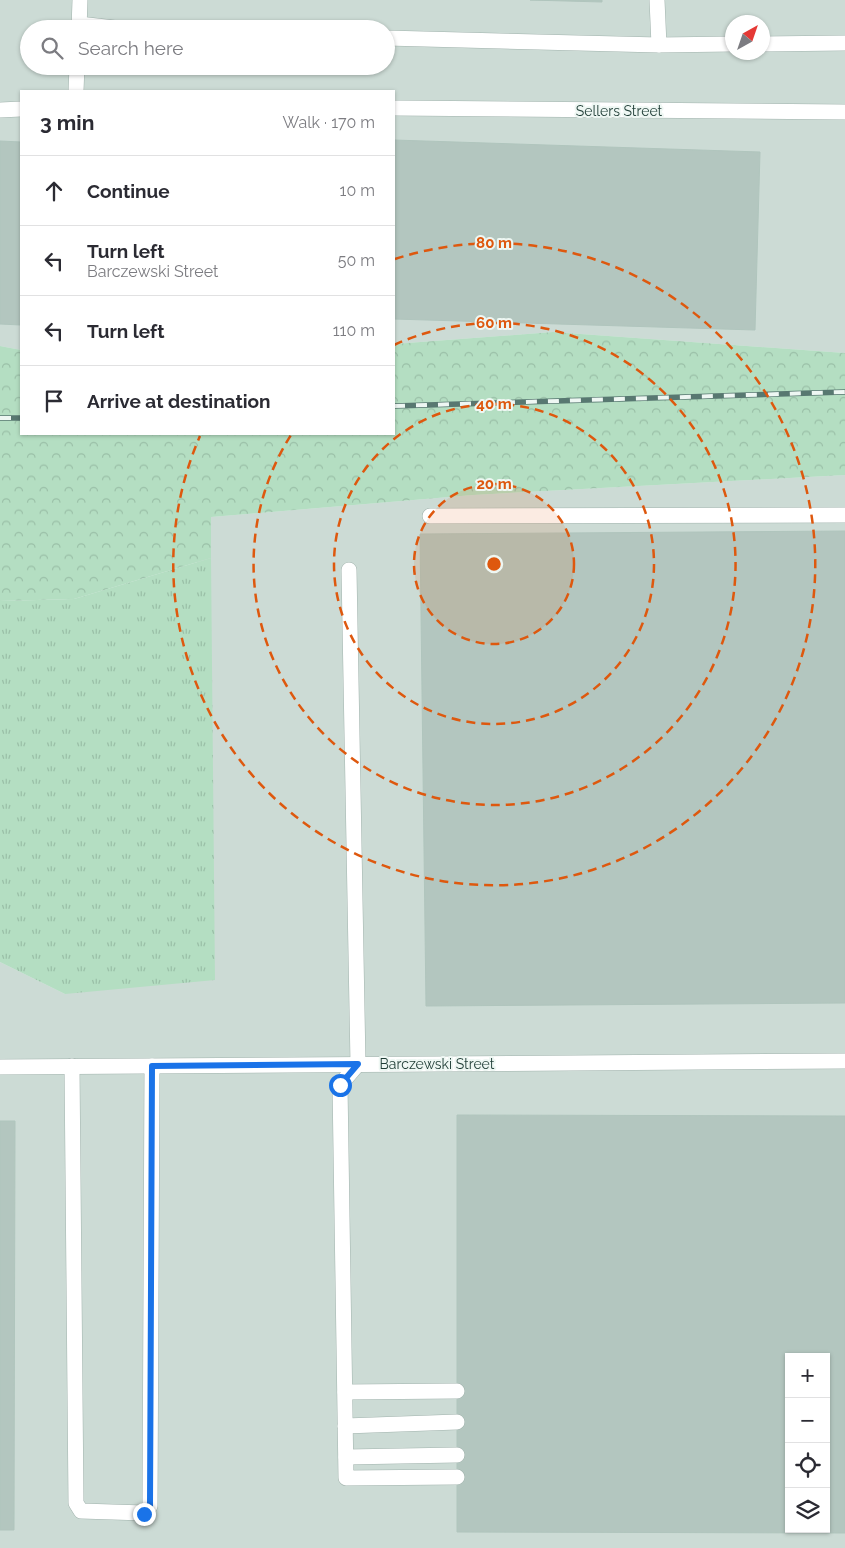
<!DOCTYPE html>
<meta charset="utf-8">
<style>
:root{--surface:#fff;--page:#f7f7f7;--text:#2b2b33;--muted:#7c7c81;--line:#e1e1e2}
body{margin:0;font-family:Raleway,sans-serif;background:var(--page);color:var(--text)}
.controls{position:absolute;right:15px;bottom:15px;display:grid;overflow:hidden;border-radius:0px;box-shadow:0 1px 4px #0004}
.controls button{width:45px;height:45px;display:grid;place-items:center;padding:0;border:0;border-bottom:1px solid var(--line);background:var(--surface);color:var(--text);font:25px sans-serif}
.compass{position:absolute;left:725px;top:15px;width:45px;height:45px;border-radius:50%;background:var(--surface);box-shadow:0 1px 4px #0004;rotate:40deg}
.stop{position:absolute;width:15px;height:15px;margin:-11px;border:4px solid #1a73e8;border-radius:50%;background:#fff}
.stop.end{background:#1a73e8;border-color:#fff;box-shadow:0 1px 5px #0008}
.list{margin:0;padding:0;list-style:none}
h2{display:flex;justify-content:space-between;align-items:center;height:65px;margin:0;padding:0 20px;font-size:21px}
h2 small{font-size:16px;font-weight:400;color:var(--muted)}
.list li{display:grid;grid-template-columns:32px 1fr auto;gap:15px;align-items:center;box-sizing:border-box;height:70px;padding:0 20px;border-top:1px solid var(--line)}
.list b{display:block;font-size:19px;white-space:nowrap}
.list p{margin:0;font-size:16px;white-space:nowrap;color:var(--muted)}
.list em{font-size:16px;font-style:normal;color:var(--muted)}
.icon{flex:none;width:28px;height:28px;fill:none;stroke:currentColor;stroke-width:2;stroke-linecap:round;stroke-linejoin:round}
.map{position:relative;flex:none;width:845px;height:1548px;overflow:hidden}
.search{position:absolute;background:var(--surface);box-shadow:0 1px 4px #0004;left:20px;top:20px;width:375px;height:55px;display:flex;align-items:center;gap:12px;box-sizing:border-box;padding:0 18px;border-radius:28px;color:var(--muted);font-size:19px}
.panel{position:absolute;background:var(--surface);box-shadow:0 1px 4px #0004;left:20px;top:90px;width:375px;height:345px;border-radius:0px}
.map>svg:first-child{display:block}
.built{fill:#ccdbd5;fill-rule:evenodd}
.grass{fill:url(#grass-tufts)}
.forest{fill:url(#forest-crowns)}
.building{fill:#b3c6bf;stroke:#b0c5bd;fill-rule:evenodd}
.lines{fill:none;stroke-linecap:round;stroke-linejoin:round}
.lane-casing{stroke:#a1b3ad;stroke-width:16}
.street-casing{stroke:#a1b3ad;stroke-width:16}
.lane{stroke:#fff;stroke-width:15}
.street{stroke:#fff;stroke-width:15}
.rail-casing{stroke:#587871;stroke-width:5.5}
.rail{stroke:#eef7f3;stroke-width:4;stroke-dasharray:11;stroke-linecap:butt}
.route{stroke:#1a73e8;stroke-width:6}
.ring{fill:none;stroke:#de580e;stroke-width:2.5;stroke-dasharray:9 6}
.labels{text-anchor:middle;stroke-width:4;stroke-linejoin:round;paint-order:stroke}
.street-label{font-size:14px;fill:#1e3c35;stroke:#eef7f3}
.centre{fill:#de580e;stroke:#eef7f3;stroke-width:2.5}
.ring-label{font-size:15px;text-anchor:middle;font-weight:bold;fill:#de580e;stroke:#eef7f3;stroke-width:4;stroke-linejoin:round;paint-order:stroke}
</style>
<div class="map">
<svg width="845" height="1548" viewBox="0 0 845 1548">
<defs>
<pattern id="grass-tufts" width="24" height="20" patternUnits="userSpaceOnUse" patternTransform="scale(1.25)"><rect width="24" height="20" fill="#b4dec2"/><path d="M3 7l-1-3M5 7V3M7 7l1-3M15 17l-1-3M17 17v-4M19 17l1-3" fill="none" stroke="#9abfa7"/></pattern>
<pattern id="forest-crowns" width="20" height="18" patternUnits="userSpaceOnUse" patternTransform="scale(1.25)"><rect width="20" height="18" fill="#b4dec2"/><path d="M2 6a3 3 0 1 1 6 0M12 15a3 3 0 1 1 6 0" fill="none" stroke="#9abfa7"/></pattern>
</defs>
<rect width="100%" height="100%" fill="#deebe6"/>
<g class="built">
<path d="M0 0H845V353L553 332 394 344V91H21V350L0 346ZM732 22H762V52H732ZM29 29H386V66H29Z"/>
<path d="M845 475V1548H0V962L65 994 211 517 473 495ZM789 1357H826V1529H789Z"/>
</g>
<path class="grass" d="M211 558 215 980 65 994 0 962V601L74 599Z"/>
<path class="forest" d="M553 332 845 353V475L473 495 211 517V558L74 599 0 601V346L21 350V434H394V344Z"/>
<g class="building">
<path d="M530 0H602V2Z"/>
<path d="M394 140 760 152 755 330 394 319Z"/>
<path d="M0 141 21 142V325L0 324Z"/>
<path d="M845 531V1003L426 1006 420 534Z"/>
<path d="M457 1115 845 1116V1533L457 1532ZM789 1357H826V1529H789Z"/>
<path d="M0 1121H15L14 1530H0Z"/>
</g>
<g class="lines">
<defs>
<g id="lane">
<path d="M657 0 659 45"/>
<path d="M79 24 123 29"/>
<path d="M386 38 659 45 732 44"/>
<path d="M762 44 845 43"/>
<path d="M430 516 845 515"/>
<path d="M349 570 358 1064 340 1085 346 1478 457 1477"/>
<path d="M72 1066 76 1503 81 1511 144 1513 150 1506 152 1066"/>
<path d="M345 1392 457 1391"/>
<path d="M345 1426 457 1422"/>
<path d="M346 1457 457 1455"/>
</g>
<g id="street">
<path d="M79 29 80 0"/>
<path d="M76 91 77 66"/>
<path d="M394 108 845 112"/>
<path d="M0 110 21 109"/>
<path d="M0 1067 845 1061"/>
</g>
</defs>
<use href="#lane" class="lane-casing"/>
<use href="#street" class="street-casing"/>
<use href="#lane" class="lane"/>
<use href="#street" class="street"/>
<defs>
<g id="rail">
<path d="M394 406 845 392"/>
<path d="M0 418H21"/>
</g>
</defs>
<use href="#rail" class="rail-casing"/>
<use href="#rail" class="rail"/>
</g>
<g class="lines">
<path class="route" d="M144 1514 150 1506 152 1066 358 1064 340 1085"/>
</g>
<circle cx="494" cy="564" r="80" fill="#de580e" fill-opacity=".12"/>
<g class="ring">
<circle cx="494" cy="564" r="80"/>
<circle cx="494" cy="564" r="160"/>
<path d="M394 345A241 241 0 1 1 291 435"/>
<path d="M395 259A321 321 0 1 1 200 436"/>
</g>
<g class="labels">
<g class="street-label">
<text x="619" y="116">Sellers Street</text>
<text x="437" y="1069">Barczewski Street</text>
</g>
</g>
<circle cx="494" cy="564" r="8" class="centre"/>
<g class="ring-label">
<text x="494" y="248">80 m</text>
<text x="494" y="328">60 m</text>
<text x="494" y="409">40 m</text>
<text x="494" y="489">20 m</text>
</g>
</svg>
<div class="controls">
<button>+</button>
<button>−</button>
<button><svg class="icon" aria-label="locate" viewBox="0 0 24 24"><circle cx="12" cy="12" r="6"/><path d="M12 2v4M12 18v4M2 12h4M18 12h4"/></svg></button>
<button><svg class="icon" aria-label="layers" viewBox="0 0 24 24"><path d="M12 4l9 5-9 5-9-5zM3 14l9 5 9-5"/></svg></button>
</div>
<svg class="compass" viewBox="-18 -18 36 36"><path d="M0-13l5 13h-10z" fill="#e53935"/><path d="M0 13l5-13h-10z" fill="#7c7c81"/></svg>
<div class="stop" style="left:340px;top:1085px"></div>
<div class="stop end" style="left:144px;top:1514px"></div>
<div class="search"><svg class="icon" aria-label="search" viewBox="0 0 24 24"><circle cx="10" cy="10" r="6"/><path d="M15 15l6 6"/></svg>Search here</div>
<section class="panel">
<h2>3 min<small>Walk · 170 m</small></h2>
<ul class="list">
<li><svg class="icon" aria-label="ahead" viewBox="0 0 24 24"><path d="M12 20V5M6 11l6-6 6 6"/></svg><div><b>Continue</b></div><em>10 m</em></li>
<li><svg class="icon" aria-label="left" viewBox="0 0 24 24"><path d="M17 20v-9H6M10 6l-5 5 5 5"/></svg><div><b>Turn left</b><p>Barczewski Street</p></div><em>50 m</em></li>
<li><svg class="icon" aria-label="left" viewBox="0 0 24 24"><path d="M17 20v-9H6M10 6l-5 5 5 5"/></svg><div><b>Turn left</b></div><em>110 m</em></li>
<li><svg class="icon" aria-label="arrive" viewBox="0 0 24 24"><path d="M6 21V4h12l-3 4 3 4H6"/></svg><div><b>Arrive at destination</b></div></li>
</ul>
</section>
</div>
